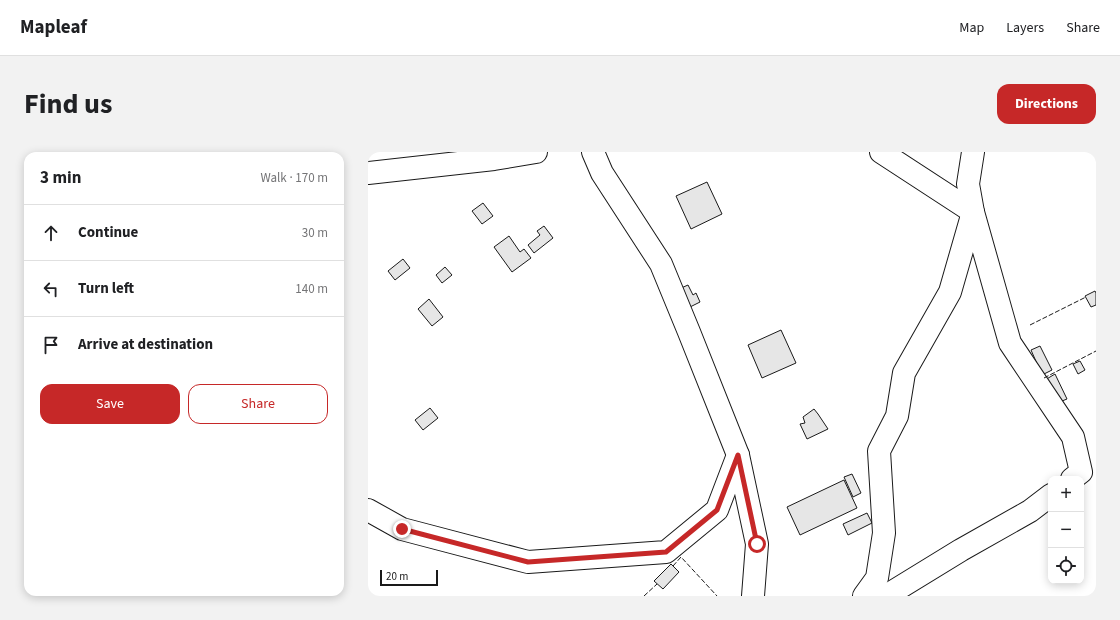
<!DOCTYPE html>
<meta charset="utf-8">
<style>
:root{--surface:#fff;--page:#f2f2f2;--text:#202124;--muted:#757577;--line:#e0e0e0;--accent:#c62828}
body{margin:0;font-family:"Source Sans 3",sans-serif;background:var(--page);color:var(--text)}
.controls{position:absolute;right:12px;bottom:12px;display:grid;overflow:hidden;border-radius:8px;box-shadow:0 2px 10px #0003}
.controls button{width:36px;height:36px;display:grid;place-items:center;padding:0;border:0;border-bottom:1px solid var(--line);background:var(--surface);color:var(--text);font:20px sans-serif}
.scale{position:absolute;left:12px;bottom:10px;width:58px;box-sizing:border-box;padding-left:4px;border:2px solid #1a1a1a;border-top:0;font-size:11px;line-height:14px;white-space:nowrap;color:#1a1a1a;-webkit-text-stroke:3px #fff;paint-order:stroke}
.stop{position:absolute;width:12px;height:12px;margin:-9px;border:3px solid #c62828;border-radius:50%;background:#fff}
.stop.end{background:#c62828;border-color:#fff;box-shadow:0 1px 4px #0008}
.list{margin:0;padding:0;list-style:none}
h2{display:flex;justify-content:space-between;align-items:center;height:52px;margin:0;padding:0 16px;font-size:17px}
h2 small{font-size:13px;font-weight:400;color:var(--muted)}
.list li{display:grid;grid-template-columns:26px 1fr auto;gap:12px;align-items:center;box-sizing:border-box;height:56px;padding:0 16px;border-top:1px solid var(--line)}
.list b{display:block;font-size:15px;white-space:nowrap}
.list em{font-size:13px;font-style:normal;color:var(--muted)}
.actions{display:flex;gap:8px;padding:12px 16px}
.actions a{flex:1;padding:9px 0;border:1px solid var(--accent);border-radius:12px;text-align:center;font-size:14px;color:var(--accent)}
.actions .main{background:var(--accent);color:#fff}
.icon{flex:none;width:22px;height:22px;fill:none;stroke:currentColor;stroke-width:2;stroke-linecap:round;stroke-linejoin:round}
.map{position:relative;flex:none;width:728px;height:444px;overflow:hidden;border-radius:12px}
header{display:flex;align-items:center;gap:24px;box-sizing:border-box;height:56px;padding:0 20px;background:var(--surface);border-bottom:1px solid var(--line)}
header strong{font-size:19px}
nav{display:flex;gap:22px;margin-inline-start:auto;font-size:14px}
.intro{display:flex;align-items:center;justify-content:space-between;box-sizing:border-box;height:96px;padding:0 24px}
h1{margin:0;font-size:28px}
.button{padding:10px 18px;border-radius:12px;background:var(--accent);color:#fff;font-size:14px;font-weight:700}
main{display:flex;gap:24px;padding:0 24px}
aside{flex:1;background:var(--surface);border-radius:12px;box-shadow:0 2px 10px #0003}
.map>svg:first-child{display:block}
.building{fill:#e6e6e6;stroke:#1a1a1a}
.lines{fill:none;stroke-linecap:round;stroke-linejoin:round}
.minor-casing{stroke:#1a1a1a;stroke-width:24}
.minor{stroke:#fff;stroke-width:22}
.fence{stroke:#1a1a1a;stroke-width:1;stroke-dasharray:5 2;stroke-linecap:butt}
.route{stroke:#c62828;stroke-width:5}
</style>
<header>
<strong>Mapleaf</strong>
<nav><a>Map</a><a>Layers</a><a>Share</a></nav>
</header>
<div class="intro"><h1>Find us</h1><a class="button">Directions</a></div>
<main>
<aside>
<h2>3 min<small>Walk · 170 m</small></h2>
<ul class="list">
<li><svg class="icon" aria-label="ahead" viewBox="0 0 24 24"><path d="M12 20V5M6 11l6-6 6 6"/></svg><div><b>Continue</b></div><em>30 m</em></li>
<li><svg class="icon" aria-label="left" viewBox="0 0 24 24"><path d="M17 20v-9H6M10 6l-5 5 5 5"/></svg><div><b>Turn left</b></div><em>140 m</em></li>
<li><svg class="icon" aria-label="arrive" viewBox="0 0 24 24"><path d="M6 21V4h12l-3 4 3 4H6"/></svg><div><b>Arrive at destination</b></div></li>
</ul>
<div class="actions"><a class="main">Save</a><a>Share</a></div>
</aside>
<div class="map">
<svg width="728" height="444" viewBox="0 0 728 444">
<rect width="100%" height="100%" fill="#fff"/>
<g class="building">
<path d="M339 30 354 62 323 77 308 44Z"/>
<path d="M115 51 125 64 114 72 104 59Z"/>
<path d="M176 74 185 86 166 101 160 93 172 83 169 79Z"/>
<path d="M141 84 152 100 156 97 163 106 144 120 126 95Z"/>
<path d="M35 107 42 116 27 128 20 119Z"/>
<path d="M77 115 84 123 74 131 68 123Z"/>
<path d="M320 133 325 143 328 141 332 150 320 156 311 137Z"/>
<path d="M727 139 728 141V153L723 155 717 144Z"/>
<path d="M61 147 75 165 64 174 50 157Z"/>
<path d="M413 178 428 211 394 226 380 193Z"/>
<path d="M672 194 684 218 674 223 663 198Z"/>
<path d="M712 209 717 218 710 222 705 212Z"/>
<path d="M687 222 699 247 689 251 677 228Z"/>
<path d="M62 256 70 266 55 278 47 268Z"/>
<path d="M446 257 450 262 460 277 439 287 432 272 437 271 435 265Z"/>
<path d="M484 322 493 341 485 345 476 325Z"/>
<path d="M476 328 489 356 432 383 419 355Z"/>
<path d="M499 361 504 371 480 383 475 372Z"/>
<path d="M303 412 311 420 295 437 286 429Z"/>
</g>
<g class="lines">
<defs>
<g id="minor">
<path d="M225 0 234 21 293 112 321 180 370 303 389 392 385 444"/>
<path d="M513 0 605 60 642 191 705 285 713 320 704 327"/>
<path d="M0 21 126 7 168 0"/>
<path d="M0 358 34 377 160 410 298 400 349 358 370 303"/>
<path d="M496 444 509 426 516 381 511 299 529 264 536 221 582 140 605 60 600 32 605 0"/>
<path d="M518 444 593 398 662 359 683 343"/>
</g>
</defs>
<use href="#minor" class="minor-casing"/>
<use href="#minor" class="minor"/>
<g class="fence">
<path d="M662 173 718 145"/>
<path d="M676 226 728 199"/>
<path d="M305 414 313 405 349 444"/>
<path d="M276 444 289 432"/>
</g>
</g>
<g class="lines">
<path class="route" d="M34 377 160 410 298 400 349 358 370 303 389 392"/>
</g>
</svg>
<div class="controls">
<button>+</button>
<button>−</button>
<button><svg class="icon" aria-label="locate" viewBox="0 0 24 24"><circle cx="12" cy="12" r="6"/><path d="M12 2v4M12 18v4M2 12h4M18 12h4"/></svg></button>
</div>
<div class="scale">20 m</div>
<div class="stop" style="left:389px;top:392px"></div>
<div class="stop end" style="left:34px;top:377px"></div>
</div>
</main>
